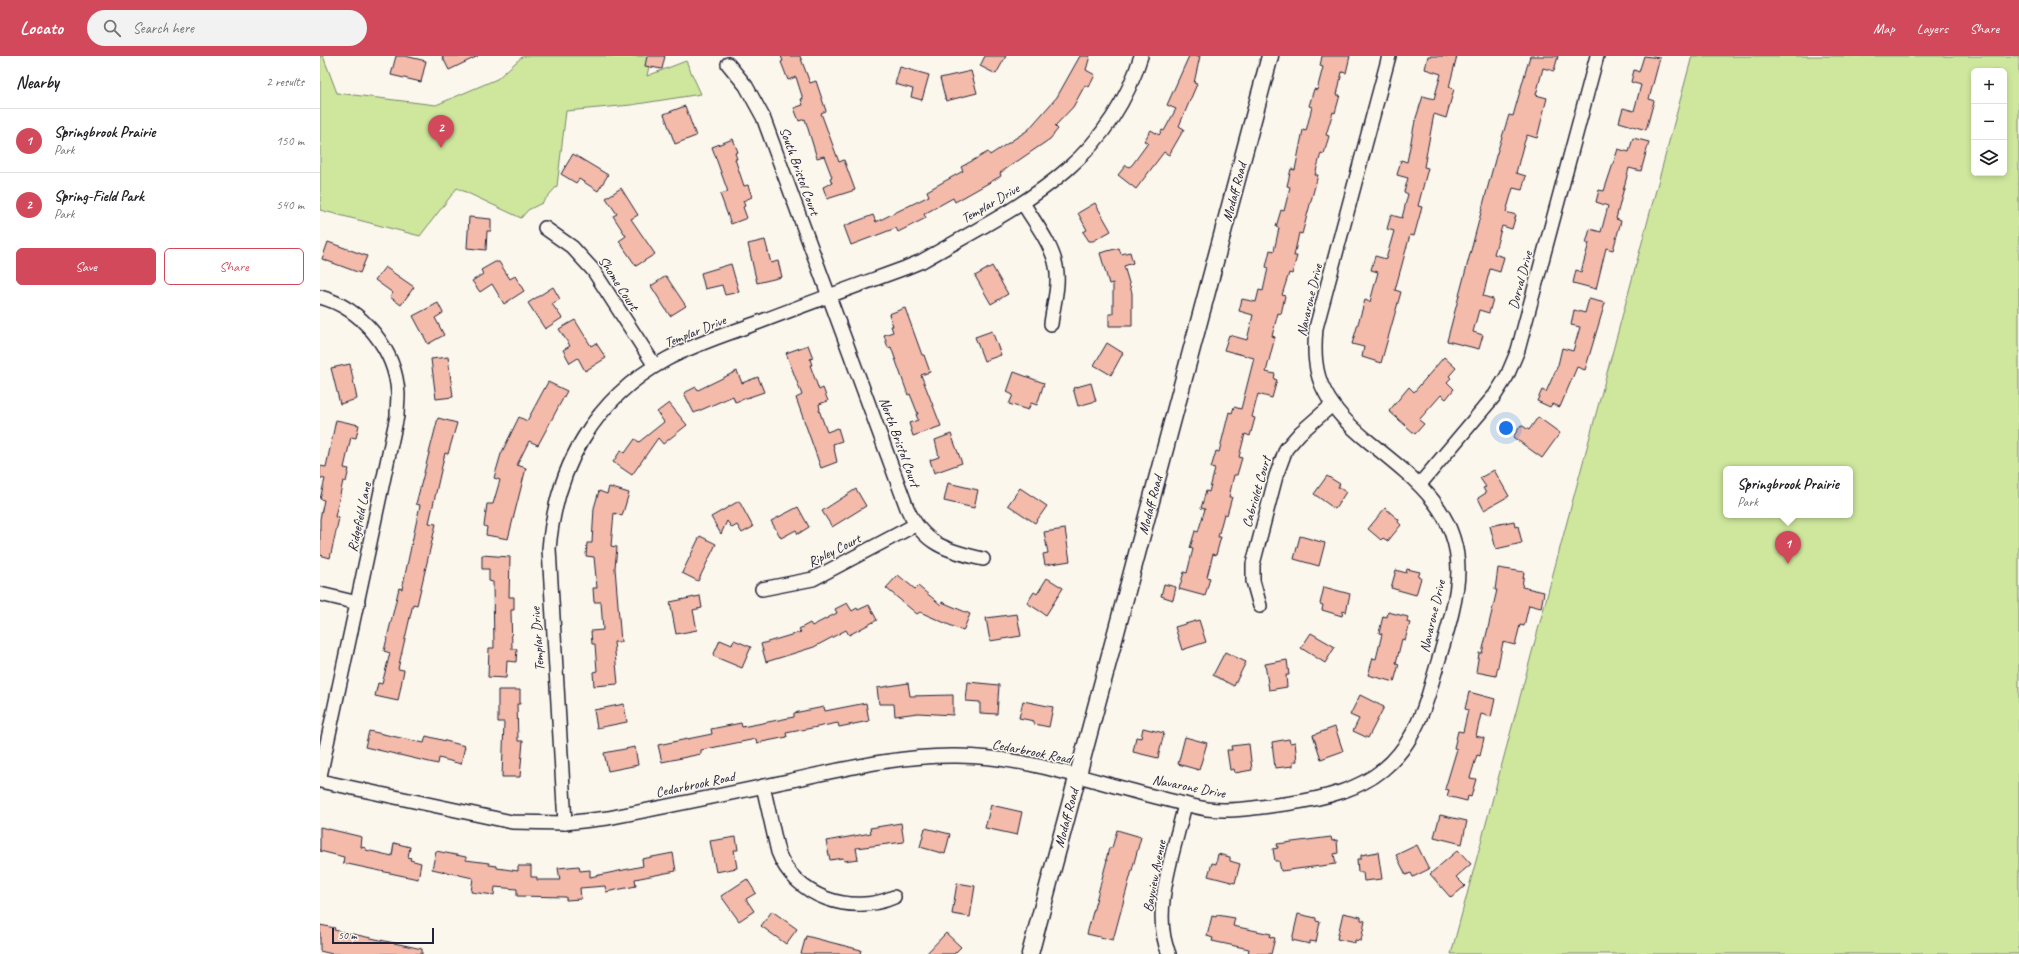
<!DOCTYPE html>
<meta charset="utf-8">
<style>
:root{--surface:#fff;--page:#f2f2f2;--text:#202124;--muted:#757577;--line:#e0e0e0;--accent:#d1495b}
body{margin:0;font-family:Caveat,sans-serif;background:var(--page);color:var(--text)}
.controls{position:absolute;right:12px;top:12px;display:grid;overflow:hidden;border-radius:6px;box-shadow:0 2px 6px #0003}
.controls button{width:36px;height:36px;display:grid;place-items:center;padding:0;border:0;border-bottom:1px solid var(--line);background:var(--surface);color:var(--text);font:20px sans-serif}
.scale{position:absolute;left:12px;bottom:10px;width:102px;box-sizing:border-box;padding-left:4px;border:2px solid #22223b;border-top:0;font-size:11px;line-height:14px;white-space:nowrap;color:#22223b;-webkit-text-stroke:3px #fbf7ec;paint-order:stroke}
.you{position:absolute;left:1186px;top:372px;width:14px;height:14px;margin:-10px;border:3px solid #fff;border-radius:50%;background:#1a73e8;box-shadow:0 0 0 6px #1a73e833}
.badge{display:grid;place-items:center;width:26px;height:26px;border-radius:50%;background:var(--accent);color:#fff;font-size:13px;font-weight:700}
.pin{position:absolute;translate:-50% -33px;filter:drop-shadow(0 1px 2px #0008)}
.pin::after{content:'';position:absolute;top:21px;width:14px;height:12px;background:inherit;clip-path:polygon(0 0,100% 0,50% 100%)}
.popup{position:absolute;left:1403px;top:410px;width:130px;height:52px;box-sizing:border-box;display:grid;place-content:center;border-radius:6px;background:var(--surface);filter:drop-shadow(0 1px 3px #0005);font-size:13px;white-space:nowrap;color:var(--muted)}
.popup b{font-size:15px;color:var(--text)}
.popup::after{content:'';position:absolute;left:50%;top:100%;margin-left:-8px;border:8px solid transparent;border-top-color:var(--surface)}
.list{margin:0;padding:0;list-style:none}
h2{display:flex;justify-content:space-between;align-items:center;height:52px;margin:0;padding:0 16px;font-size:17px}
h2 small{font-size:13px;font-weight:400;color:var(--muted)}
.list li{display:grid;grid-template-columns:26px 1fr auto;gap:12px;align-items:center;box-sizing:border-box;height:64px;padding:0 16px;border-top:1px solid var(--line)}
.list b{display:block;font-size:15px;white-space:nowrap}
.list p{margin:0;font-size:13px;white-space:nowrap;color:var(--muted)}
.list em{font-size:13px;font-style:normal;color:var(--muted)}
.actions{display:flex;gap:8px;padding:12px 16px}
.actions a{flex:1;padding:9px 0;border:1px solid var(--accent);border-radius:6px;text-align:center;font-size:14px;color:var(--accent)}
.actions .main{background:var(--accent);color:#fff}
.icon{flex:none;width:22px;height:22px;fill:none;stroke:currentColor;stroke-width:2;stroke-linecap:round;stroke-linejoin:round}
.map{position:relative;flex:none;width:1699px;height:898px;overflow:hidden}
header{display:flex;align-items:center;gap:24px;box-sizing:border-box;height:56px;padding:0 20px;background:var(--accent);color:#fff}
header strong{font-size:19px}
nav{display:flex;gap:22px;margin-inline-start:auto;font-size:14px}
.search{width:280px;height:36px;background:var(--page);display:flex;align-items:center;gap:10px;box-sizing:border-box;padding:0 14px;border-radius:22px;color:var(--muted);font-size:15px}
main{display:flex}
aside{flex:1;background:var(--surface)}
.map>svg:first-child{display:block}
.green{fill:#cee79d;stroke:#78846c;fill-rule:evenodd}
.building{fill:#f4bbaa;stroke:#22223b}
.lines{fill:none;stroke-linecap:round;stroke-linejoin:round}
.minor-casing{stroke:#22223b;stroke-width:16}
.tertiary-casing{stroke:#22223b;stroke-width:19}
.minor{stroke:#fbf7ec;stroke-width:13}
.tertiary{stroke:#fbf7ec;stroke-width:16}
.labels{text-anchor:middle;stroke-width:3;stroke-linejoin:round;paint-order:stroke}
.street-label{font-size:14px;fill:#22223b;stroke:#fbf7ec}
</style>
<header>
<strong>Locato</strong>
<div class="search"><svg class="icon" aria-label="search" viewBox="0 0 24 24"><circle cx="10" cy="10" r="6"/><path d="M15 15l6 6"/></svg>Search here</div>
<nav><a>Map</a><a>Layers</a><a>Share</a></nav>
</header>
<main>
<aside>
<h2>Nearby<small>2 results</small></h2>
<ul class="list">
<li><span class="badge">1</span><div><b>Springbrook Prairie</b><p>Park</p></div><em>150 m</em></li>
<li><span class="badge">2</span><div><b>Spring-Field Park</b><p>Park</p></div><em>540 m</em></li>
</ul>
<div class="actions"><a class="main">Save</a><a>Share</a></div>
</aside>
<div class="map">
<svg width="1699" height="898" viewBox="0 0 1699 898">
<rect width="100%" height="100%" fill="#fbf7ec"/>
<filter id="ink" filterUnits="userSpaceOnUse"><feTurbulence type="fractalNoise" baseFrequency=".025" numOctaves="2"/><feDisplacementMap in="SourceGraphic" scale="8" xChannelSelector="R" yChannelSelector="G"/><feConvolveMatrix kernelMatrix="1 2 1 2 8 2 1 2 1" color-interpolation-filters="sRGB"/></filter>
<g filter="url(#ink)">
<g class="green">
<path d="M0 0H3L17 37 116 49 177 23 203 0H331L327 20 366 5 381 38 311 49 246 55 237 130 222 147 208 154 201 162 137 132 100 180 0 154Z"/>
<path d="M1372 0H1699V898H1131ZM1654 15H1684V117H1654ZM1406 413H1530V459H1406Z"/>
</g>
<g class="building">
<path d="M76 0H85L106 5 101 26 71 19Z"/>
<path d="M122 0H158L129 14Z"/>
<path d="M327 0H345L342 13 325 10Z"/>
<path d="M461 0H480L490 27 496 25 506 55 501 57 519 106 524 104 535 134 507 143 503 131 512 127 510 122 512 121 504 100 497 102 485 63 479 65 474 52 483 49 481 43H483L476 21 468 24 461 6 463 5Z"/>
<path d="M665 0H686L676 18 660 10Z"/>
<path d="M760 0H770L766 14 775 19 769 31 765 29 753 51 735 70 738 73 730 83 680 117 681 120 635 146 633 142 604 158 606 162 578 176 576 172 531 189 524 170 553 159 556 166 609 140 607 135 643 115 641 111 668 96 670 99 708 74 737 41Z"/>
<path d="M869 0H880L874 27 877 28 859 70 864 73 849 99 844 96 816 133 798 119 806 109 809 111 812 109 828 87 824 85 831 74 839 79 842 74 844 75 856 53 847 49Z"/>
<path d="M1002 0H1030L1026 17 1022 16 1017 39H1020L1015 57 1013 56 1006 79 1009 80 1004 98 1001 97 995 119H998L982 178 979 177 974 200H977L972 218 969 217 962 239 965 240 961 258 958 257 952 280 955 281 946 316 955 318 954 323 957 324 952 342 938 338 932 361 935 362 930 380 925 378 919 401 922 402 917 419H914L909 441H912L907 459 904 458 898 481H901L896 499 893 498 887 521 890 522 885 540 859 533 864 516 867 517 873 493 870 492 875 475 878 476 885 453 881 452 886 435 889 436 895 413 891 412 896 395 899 396 909 356 912 357 914 351 921 353 934 302 904 294 909 279 927 284 933 259 919 255 922 243 936 246 939 234 943 235 948 212 946 211 950 194 954 195 959 172 956 171 961 154 964 155 970 131 967 130 971 113 975 114 983 74 986 75 992 51 989 50 994 33 997 34 1003 11 1000 10Z"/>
<path d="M1108 0H1137L1129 31 1134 33 1126 62 1114 58 1104 111 1108 112 1098 150 1102 151 1094 180 1090 179 1075 234 1081 236 1061 307 1042 301 1044 291 1032 288 1045 244 1050 246 1058 216 1051 214 1055 200 1066 203 1074 175 1067 173 1071 159 1082 162 1088 138 1084 136 1088 122 1077 119 1081 104 1087 106 1095 65 1103 40 1114 43 1121 18 1105 13Z"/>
<path d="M1210 0H1238L1234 15 1223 12 1216 39 1227 42 1217 82 1207 79 1203 90 1196 117 1206 120 1202 134 1193 132 1186 156 1196 159 1192 173 1182 170 1174 198 1184 201 1180 216 1170 213 1163 240 1173 243 1169 257 1159 254 1153 276 1163 279 1159 293 1127 285 1176 100 1189 59 1193 60Z"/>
<path d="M1324 0 1340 2 1329 43 1334 45 1326 74 1299 66 1303 52 1314 55 1321 29 1311 26 1314 14 1319 16Z"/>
<path d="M580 11 609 19 602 44 591 41 593 33 575 28Z"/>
<path d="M651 15 657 37 626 45 620 22Z"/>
<path d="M365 50 376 80 355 88 344 58Z"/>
<path d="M1313 82 1329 86 1321 115 1309 112 1296 163 1301 165 1293 194 1286 192 1276 233 1253 227 1256 214 1261 216 1269 187H1266L1270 173 1281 176 1288 150 1276 146 1279 134 1284 135 1298 93 1309 96Z"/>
<path d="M413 83 418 96 415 97 417 103H415L424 130 428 129 432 141 423 145 425 150 423 151 427 162 411 168 400 138 408 136 392 91Z"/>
<path d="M253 98 288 119 278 135 259 123 256 127 241 118Z"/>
<path d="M301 132 318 159 311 163 335 198 316 210 299 185 306 180 293 160 297 158 286 142Z"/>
<path d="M775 147 791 175 773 185H769L763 176 767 174 758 157Z"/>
<path d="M149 161 171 163V175H167L166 194 147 192Z"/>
<path d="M445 184 451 207 458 205 462 221 437 227 428 188Z"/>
<path d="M8 186 47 200 40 217 2 203Z"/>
<path d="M799 192 801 198 810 196 813 207 804 210 812 237V270H789V258H793V227L789 228 780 197Z"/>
<path d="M175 206H179L190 223 195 220 204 235 184 248 172 228 160 236 152 225 163 218 161 214Z"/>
<path d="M411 208 419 236 405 239 402 229 385 233 381 217Z"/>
<path d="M672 210 688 238 671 248 655 220Z"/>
<path d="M65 211 94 231 81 249 70 241 73 237 55 224Z"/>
<path d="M346 220 366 250 350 260 331 230Z"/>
<path d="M233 231 240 243 232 248 242 262 225 273 208 247Z"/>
<path d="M1269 243 1285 247 1265 314 1257 311 1240 351 1232 348 1230 351 1217 345 1222 334 1226 336 1238 309 1242 292 1253 295 1260 271 1251 269 1254 254 1265 257Z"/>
<path d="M118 247 123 257 115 262 124 279 108 288 93 260Z"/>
<path d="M585 252 602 299H604L610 316 601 319 621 370 593 380 589 367 598 364 596 358H598L590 338 588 339 571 291 568 292 564 279 573 276 571 270H573L569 258Z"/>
<path d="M255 264 271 290 276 287 286 302 265 315 258 302 250 307 243 294 250 290 239 273Z"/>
<path d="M672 275 681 299 664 305 655 281Z"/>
<path d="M787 287 803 297 791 319 774 309Z"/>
<path d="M488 289 493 302 490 303 492 309H490L499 334 503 332 508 345 499 348 500 354H499L507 376 518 372 522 385 513 388 517 406 501 412 476 342 482 339 466 297Z"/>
<path d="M128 301 133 341 116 343 111 303Z"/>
<path d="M1124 301 1136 312 1129 320 1131 322 1127 326 1134 333 1126 343 1121 339 1099 364 1104 368 1095 378 1069 355 1089 331 1094 336Z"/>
<path d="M30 308 37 343 20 348 11 312Z"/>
<path d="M417 315 422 327 438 321 444 336 415 346 413 340 374 357 364 337 376 331 378 334Z"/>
<path d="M694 316 724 327 717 349 711 347 708 354 689 348 693 339 687 336Z"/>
<path d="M228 326 247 335 218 389 209 385 197 409 206 412 188 483 166 479 167 471 164 470 167 448H173L180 424 174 422 181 398 199 361 207 365Z"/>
<path d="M771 327 776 345 758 350 753 332Z"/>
<path d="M349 347 367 369 343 388 338 382 312 419 293 406 301 394 305 397 315 383 319 386 344 366 337 356Z"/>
<path d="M1218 361 1240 377 1222 402 1193 381 1201 369 1209 374Z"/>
<path d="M118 362 137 367 128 398 125 397 109 467 116 468 97 549 93 548 78 613 84 614 78 645 55 640 58 627 62 628 70 597 64 595 79 532 82 533 100 449 96 448Z"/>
<path d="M16 364 39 369 36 382 31 381 24 412 29 413 26 426 23 425 15 461 19 462 10 502 0 499V463L4 444 0 443 5 423 0 422V410L6 411Z"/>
<path d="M631 378 642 407 614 417 610 404 619 401 615 384Z"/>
<path d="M1174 414 1189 440 1164 454 1158 442 1166 437 1163 432 1166 431 1160 422Z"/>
<path d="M1007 420 1020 428 1018 431 1026 436 1015 453 994 438Z"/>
<path d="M628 427 658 434 654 452 624 445Z"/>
<path d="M289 431 309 437 302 460 294 457 291 490 297 491 295 512 301 586H294L298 628 274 630 273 616 277 615 275 588H272L271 575 283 574 281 546H274L273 532H277L274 501 266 500 267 487H272L274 452 279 435 287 438Z"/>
<path d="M700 432 727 450 715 467 688 449Z"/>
<path d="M536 433 546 450 512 471 502 455Z"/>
<path d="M419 445 433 471 422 477 417 469 412 472 407 465 401 478 391 461Z"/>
<path d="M478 451 489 471 478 478 476 474 461 482 451 465Z"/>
<path d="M1065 452 1079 464 1078 466 1081 469 1068 485 1063 482 1061 484 1048 473Z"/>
<path d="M1194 465 1195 471 1198 470 1202 487 1176 493 1170 470Z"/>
<path d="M745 473 750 505 725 509 723 498 728 497 724 476Z"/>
<path d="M380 480 396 488 378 525 362 517Z"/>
<path d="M980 480 1005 487 999 510 974 503Z"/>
<path d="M162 499 190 501 189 541H194V554H191L192 593H197L196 606 187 605 186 622 168 621 169 592H174L173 526 169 525V513H162Z"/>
<path d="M1178 512 1204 516 1202 531 1224 536 1221 552 1209 549 1204 570 1200 569 1195 589 1183 586 1176 620 1156 616 1159 597H1162L1177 534H1175Z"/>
<path d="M1087 513 1100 516 1098 521 1101 522 1096 539 1071 532 1076 514 1086 517Z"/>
<path d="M578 519 595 533 598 530 621 549 622 546 650 558 643 575 600 556 597 558 566 532Z"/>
<path d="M727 522 743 532 726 559 707 547 714 536 717 538Z"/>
<path d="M844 528 856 531 853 544 841 540Z"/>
<path d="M1004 531 1030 538 1026 556 1023 555 1022 560 1002 554 1003 549 1000 548Z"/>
<path d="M380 540 382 552 373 554 377 574 356 578 350 546Z"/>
<path d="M527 547 532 555 537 552 538 554 549 549 557 564 529 579 526 574 494 591 446 606 441 588 481 576 479 573 490 567 492 570 517 557 515 553Z"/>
<path d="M1068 556 1088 561 1087 566 1090 567 1085 584 1082 583 1076 607 1079 608 1074 626 1048 619 1053 602 1056 603 1062 578 1059 577 1063 560 1067 561Z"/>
<path d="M697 558 701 580 670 585 666 562Z"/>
<path d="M879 564 886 586 862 594 855 571Z"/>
<path d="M991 577 1015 591 1005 607 981 592Z"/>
<path d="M400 584 412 589 414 584 431 591 422 612 393 600Z"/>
<path d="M905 596 926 606 914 630 893 619Z"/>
<path d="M967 604 969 619H966L967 631 949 634 945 608Z"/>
<path d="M648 626 679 629 677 658 660 657V646L646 645Z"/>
<path d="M588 627 590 640 633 639V659L598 657 575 660 574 648H559L557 632Z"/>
<path d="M178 634H200V648H197L198 685H203L200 721H182L184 666H178Z"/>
<path d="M1149 636 1175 643 1171 661 1161 658 1156 680 1164 682 1160 700 1157 699 1150 722 1156 723 1151 741 1148 740 1147 745 1127 740 1129 734 1125 733 1137 693 1134 692 1138 675 1143 676 1148 654 1145 653Z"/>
<path d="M1040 639 1064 651 1048 682 1033 675 1039 663 1030 659Z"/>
<path d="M703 645 733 651 729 671 714 668V665L699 662Z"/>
<path d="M546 647 549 665 519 671 518 667 466 677 467 681 437 687 436 683 381 694V698L342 706 338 689 392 678 391 673 421 667 422 671 474 661V657L504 651 505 655Z"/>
<path d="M304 648 307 666 277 672 274 654Z"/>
<path d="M1015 671 1023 695 1001 703 993 679Z"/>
<path d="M823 672 844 677 838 702 813 696 816 681 821 682Z"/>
<path d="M49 675 104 687 106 680 145 690 141 708 119 702 118 708 45 691Z"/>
<path d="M865 681 887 687 879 714 858 708Z"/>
<path d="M969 683 970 687 975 686 977 705 973 706V710L955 712 952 686Z"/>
<path d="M929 688 932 714 915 717 914 713 910 714 907 694H912L911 690Z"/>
<path d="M315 691 318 709 288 715 284 697Z"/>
<path d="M671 749 702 756 697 779 665 772Z"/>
<path d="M1120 759 1147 765 1142 788 1114 781Z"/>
<path d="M581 767 584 786 536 792 538 803 524 805 523 802 510 804 506 785 551 777 550 772Z"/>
<path d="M0 771 42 781 41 791 46 792V794L72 800 74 787 90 791 88 801 91 802 90 804 101 807 98 823 23 807 24 801 0 795Z"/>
<path d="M605 772 630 778 625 798 600 791Z"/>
<path d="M797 774 821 781 793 884 767 878 787 804H786L789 792H792Z"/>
<path d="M416 781 418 794H414L417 812 396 816 390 785Z"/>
<path d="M1011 781 1012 785 1017 784 1018 797 1014 798 1016 808 961 815 959 805H955L953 793 958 792 957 788Z"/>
<path d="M1097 789 1109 813 1093 821 1091 817 1086 819 1076 799Z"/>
<path d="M1138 794 1151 808 1136 821 1145 830 1131 842 1110 818Z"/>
<path d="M116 795 146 801V804L169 807V809L177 810V812L198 815V810H211V821H217V824H240L238 812 259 810 260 815 270 814V821L323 810 322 803 353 797 356 815 315 823 316 830 286 836 285 830 260 832 261 843 246 844V841L197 840V833L175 831 174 839 151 836 153 822 112 813Z"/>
<path d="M1058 796 1062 823 1044 825 1043 816H1038L1037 803H1041V799Z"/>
<path d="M898 798 910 801V805L920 808 915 827 888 820 892 807 896 808Z"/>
<path d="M427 823 436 837 426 843 434 855 419 865 401 840Z"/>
<path d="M637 827 655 830 650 861 632 858Z"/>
<path d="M452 855 477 873 466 888 441 870Z"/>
<path d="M1023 857 1041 861V864L1045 865 1041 885 1035 884V887L1017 883Z"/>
<path d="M978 858 996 862V865L1000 866 996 886 990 885V888L972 884Z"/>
<path d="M897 859 915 862 913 870 951 878 950 881 955 882 951 898H928L929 893 892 885 893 882 887 880 892 860 896 861Z"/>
<path d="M0 869 15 872 14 874 102 893V898H12L0 895Z"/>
<path d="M626 877 641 891 634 898H606Z"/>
<path d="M486 880 541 894 540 898H481Z"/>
</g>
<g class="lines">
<defs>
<g id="minor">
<path d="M408 8 426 30 443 61 587 452C603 488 627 495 663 503"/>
<path d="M703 147C714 166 732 188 736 210 740 228 733 250 731 268"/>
<path d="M225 172 252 191 273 214 335 310"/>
<path d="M0 241C42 252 76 294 78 338 78 345 77 352 77 360L0 720"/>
<path d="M1100 428 1175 339 1187 320 1198 294 1277 0"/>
<path d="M442 533 493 523 595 469"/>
<path d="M0 538 38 547"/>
<path d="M940 550 933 525V508L956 420 966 393 980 377 1012 349"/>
<path d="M0 725 192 766 245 767 288 762C348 750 408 738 468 725 524 713 579 699 637 700 705 700 770 725 836 741 853 745 870 750 887 753 913 756 939 751 965 748 1052 736 1090 710 1113 623 1122 591 1138 547 1138 514 1138 453 1091 420 1048 385 1031 371 1015 356 1005 336 994 316 994 294 996 272L1069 0"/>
<path d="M443 730 458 796C475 841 531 860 574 841"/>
<path d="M245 767 229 493C236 411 274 343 347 303 375 288 407 278 437 267 486 248 536 230 585 212L602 205C696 151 787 112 821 0"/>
<path d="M849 898C830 855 855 793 865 748"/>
</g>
<path id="tertiary" d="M710 898 950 0"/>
</defs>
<use href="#minor" class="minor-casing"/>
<use href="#tertiary" class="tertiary-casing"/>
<use href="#minor" class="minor"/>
<use href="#tertiary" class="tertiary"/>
</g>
</g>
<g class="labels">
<g class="street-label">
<text transform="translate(480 115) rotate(70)" y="5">South Bristol Court</text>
<text transform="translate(914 136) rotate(-75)" y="5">Modaff Road</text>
<text transform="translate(670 147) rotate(-30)" y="5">Templar Drive</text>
<text transform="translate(1200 224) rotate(-75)" y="5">Dorval Drive</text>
<text transform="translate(299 227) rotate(57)" y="5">Shome Court</text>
<text transform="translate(989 244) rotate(-77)" y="5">Navarone Drive</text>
<text transform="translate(375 275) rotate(-22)" y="5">Templar Drive</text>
<text transform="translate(580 386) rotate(70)" y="5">North Bristol Court</text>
<text transform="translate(936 436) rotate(-74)" y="5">Cabriolet Court</text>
<text transform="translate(830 449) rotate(-75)" y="5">Modaff Road</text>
<text transform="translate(39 461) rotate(-78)" y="5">Ridgefield Lane</text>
<text transform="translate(514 494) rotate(-27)" y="5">Ripley Court</text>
<text transform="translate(1112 560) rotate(-77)" y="5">Navarone Drive</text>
<text transform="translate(217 583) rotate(-94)" y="5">Templar Drive</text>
<text transform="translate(712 695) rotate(11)" y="5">Cedarbrook Road</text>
<text transform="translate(375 728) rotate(-12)" y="5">Cedarbrook Road</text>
<text transform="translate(869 730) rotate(11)" y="5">Navarone Drive</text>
<text transform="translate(746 762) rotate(-75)" y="5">Modaff Road</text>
<text transform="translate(834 820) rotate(-79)" y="5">Bayview Avenue</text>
</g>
</g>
</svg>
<div class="controls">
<button>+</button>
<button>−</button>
<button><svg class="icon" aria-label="layers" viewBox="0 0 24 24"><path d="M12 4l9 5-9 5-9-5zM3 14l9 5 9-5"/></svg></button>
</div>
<div class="scale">50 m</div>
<div class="you"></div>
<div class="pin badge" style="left:1468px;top:508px">1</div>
<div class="popup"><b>Springbrook Prairie</b>Park</div>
<div class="pin badge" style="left:121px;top:92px">2</div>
</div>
</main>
